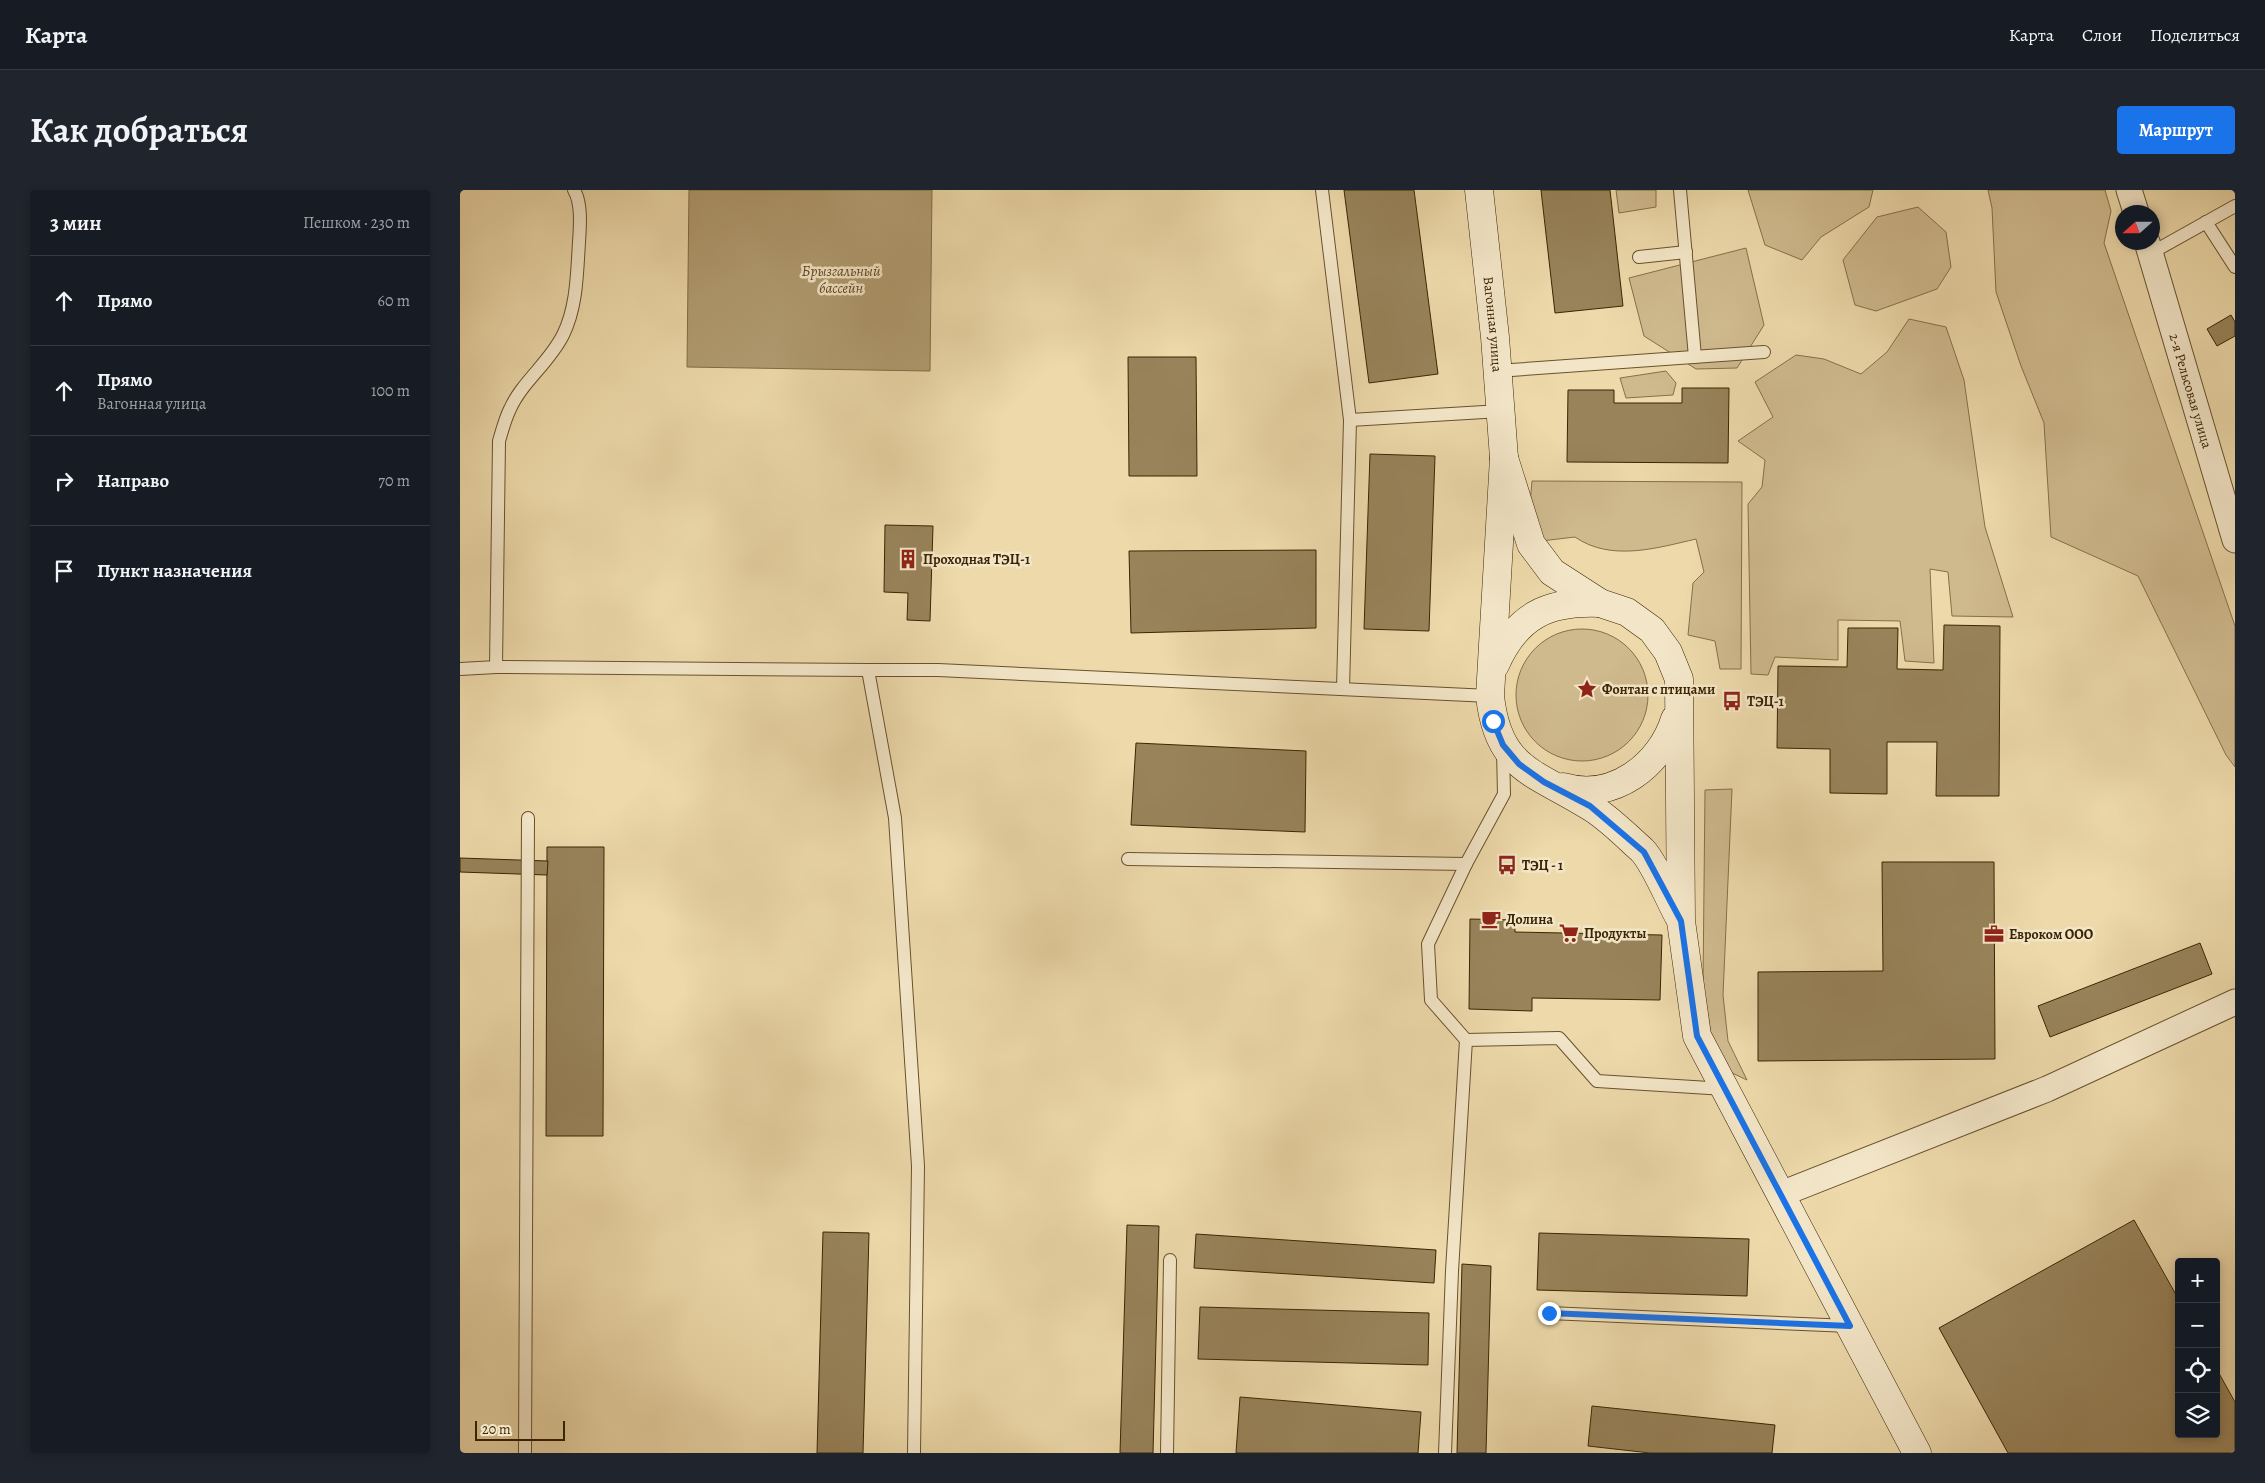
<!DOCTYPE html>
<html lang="ru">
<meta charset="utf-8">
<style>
:root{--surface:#171b24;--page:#20242c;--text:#f1f3f6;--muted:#9ea1a6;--line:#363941;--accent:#1a73e8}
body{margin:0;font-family:Alegreya,serif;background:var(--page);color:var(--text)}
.controls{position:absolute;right:15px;bottom:15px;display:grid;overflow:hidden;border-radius:5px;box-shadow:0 2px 8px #0003}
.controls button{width:45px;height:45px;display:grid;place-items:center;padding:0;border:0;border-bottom:1px solid var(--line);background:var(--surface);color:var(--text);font:25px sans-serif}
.compass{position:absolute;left:1655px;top:15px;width:45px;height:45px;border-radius:50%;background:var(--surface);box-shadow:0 2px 8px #0003;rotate:249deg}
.scale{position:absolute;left:15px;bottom:12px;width:90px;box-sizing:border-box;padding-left:5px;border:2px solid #3c2503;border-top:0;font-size:14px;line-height:18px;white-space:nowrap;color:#3c2503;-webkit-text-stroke:4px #f3e6c8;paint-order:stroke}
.stop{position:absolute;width:15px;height:15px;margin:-11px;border:4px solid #1a73e8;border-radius:50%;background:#fff}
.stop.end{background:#1a73e8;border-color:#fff;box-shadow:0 1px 5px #0008}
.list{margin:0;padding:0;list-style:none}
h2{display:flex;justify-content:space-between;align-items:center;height:65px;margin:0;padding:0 20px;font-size:21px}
h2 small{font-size:16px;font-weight:400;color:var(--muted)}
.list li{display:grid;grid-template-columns:32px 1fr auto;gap:15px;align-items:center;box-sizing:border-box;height:90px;padding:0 20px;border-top:1px solid var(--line)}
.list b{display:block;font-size:19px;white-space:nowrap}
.list p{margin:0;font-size:16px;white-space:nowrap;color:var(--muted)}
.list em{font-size:16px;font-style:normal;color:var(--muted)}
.icon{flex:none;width:28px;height:28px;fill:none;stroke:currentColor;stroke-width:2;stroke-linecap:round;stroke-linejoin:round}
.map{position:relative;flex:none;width:1775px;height:1263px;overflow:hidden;border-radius:5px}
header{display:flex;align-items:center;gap:30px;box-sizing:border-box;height:70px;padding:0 25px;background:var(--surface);border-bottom:1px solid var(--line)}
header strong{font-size:24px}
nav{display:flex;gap:28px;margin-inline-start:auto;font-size:18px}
.intro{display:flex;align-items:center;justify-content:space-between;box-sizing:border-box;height:120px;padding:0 30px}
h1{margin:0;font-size:35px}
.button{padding:12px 22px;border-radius:5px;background:var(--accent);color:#fff;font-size:18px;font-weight:700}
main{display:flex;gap:30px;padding:0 30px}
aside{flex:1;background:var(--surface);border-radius:5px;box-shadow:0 2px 8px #0003}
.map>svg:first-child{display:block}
.green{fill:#cfba8e;stroke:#867048}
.water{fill:#b19c71;stroke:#826c45}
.building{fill:#98835a;stroke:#3c2503}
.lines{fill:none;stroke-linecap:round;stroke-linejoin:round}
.lane-casing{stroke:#68522d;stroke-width:14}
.street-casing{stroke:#68522d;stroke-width:27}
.secondary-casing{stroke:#3c2503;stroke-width:29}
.lane{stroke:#f3e6c8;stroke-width:12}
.street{stroke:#f3e6c8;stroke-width:25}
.secondary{stroke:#f3e6c8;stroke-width:28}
.route{stroke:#1a73e8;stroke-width:6}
.labels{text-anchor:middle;stroke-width:5;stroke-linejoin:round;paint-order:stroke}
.street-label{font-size:14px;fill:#3c2503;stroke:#f3e6c8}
.poi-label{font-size:14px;font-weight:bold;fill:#3c2503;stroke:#f3e6c8;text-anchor:start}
.water-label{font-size:15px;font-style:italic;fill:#5f4924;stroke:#f3e6c8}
</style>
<header>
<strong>Карта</strong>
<nav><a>Карта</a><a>Слои</a><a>Поделиться</a></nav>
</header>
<div class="intro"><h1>Как добраться</h1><a class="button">Маршрут</a></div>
<main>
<aside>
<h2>3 мин<small>Пешком · 230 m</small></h2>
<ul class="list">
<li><svg class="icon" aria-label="ahead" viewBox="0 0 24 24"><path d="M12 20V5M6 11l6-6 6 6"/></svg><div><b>Прямо</b></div><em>60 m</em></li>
<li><svg class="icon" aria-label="ahead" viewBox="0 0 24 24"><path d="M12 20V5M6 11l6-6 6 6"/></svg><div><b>Прямо</b><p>Вагонная улица</p></div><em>100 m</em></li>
<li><svg class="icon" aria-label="right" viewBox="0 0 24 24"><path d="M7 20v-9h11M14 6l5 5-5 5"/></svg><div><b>Направо</b></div><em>70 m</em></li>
<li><svg class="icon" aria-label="arrive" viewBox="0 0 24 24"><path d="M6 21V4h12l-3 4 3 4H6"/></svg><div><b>Пункт назначения</b></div></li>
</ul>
</aside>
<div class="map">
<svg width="1775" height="1263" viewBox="0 0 1775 1263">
<rect width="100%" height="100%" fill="#edd9aa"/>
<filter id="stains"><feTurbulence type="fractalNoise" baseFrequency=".004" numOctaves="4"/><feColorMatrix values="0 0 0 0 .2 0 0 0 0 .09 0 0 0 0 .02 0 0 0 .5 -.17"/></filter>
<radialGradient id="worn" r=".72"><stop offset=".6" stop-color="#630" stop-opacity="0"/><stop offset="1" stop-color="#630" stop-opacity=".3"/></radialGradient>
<g class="green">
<path d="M1156 0H1196V17L1159 23Z"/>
<path d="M1288 0H1413L1409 17 1361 47 1342 70 1305 55Z"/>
<path d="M1528 0H1645L1651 21 1644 53 1775 436V577L1766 565 1678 386 1591 347 1584 233 1561 176 1536 102 1532 18Z"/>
<path d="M1458 17 1486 42 1491 77 1477 99 1416 121 1395 115 1383 70 1417 27Z"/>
<path d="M1286 58 1304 135 1277 178 1236 179 1184 146 1169 88Z"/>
<path d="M1449 129 1486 137 1504 190 1525 337 1553 427 1492 426 1488 382 1470 379 1474 473 1445 471 1440 431 1378 430V470L1315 467 1308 485 1291 484 1288 314 1302 297 1305 270 1278 251 1313 227 1295 192 1336 165 1364 169 1401 184 1427 162Z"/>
<path d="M1206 181 1216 193 1213 205 1166 208 1160 188Z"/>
<path d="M1072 291 1282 292 1281 479H1260L1255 451 1228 445 1233 393 1244 382 1236 349C1197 358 1151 372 1115 347L1081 351 1069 326Z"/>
<circle cx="1122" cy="505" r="66"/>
<path d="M1272 599 1263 805 1268 851 1287 890 1270 882 1251 845 1243 794 1245 600Z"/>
</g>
<path class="water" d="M229 0H472L470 181 227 177Z"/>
<g class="building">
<path d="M884 0H954L978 184 909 193Z"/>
<path d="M1081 0H1150L1163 116 1095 123Z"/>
<path d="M1771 125 1775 132V146L1757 156 1747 139Z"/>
<path d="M668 167H736L737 286H669Z"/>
<path d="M1222 198H1269L1268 273 1107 272 1108 200H1154V213H1222Z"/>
<path d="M910 264 975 266 969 441 904 439Z"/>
<path d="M425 335 473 336 470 431 447 430 448 403 424 402Z"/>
<path d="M856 360V438L671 443 669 361Z"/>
<path d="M1484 435 1540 436 1539 606H1476L1477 552H1427V604L1370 603V559L1317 558 1318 476 1387 477 1388 438H1438L1437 479 1483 480Z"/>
<path d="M676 553 846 561 845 642 671 635Z"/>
<path d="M87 657H144L143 946H86Z"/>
<path d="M0 668 88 671 87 685 0 682Z"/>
<path d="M1422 672H1534L1535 869 1298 871V782L1423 781Z"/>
<path d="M1010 729 1055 730V742L1202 745 1200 810 1072 808V821L1009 819Z"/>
<path d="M1740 753 1752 784 1590 847 1578 816Z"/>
<path d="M1674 1030 1719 1110V1244H1756V1178L1775 1212V1263H1548L1479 1138Z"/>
<path d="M667 1035 699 1036 693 1263H660Z"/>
<path d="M363 1042 409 1043 403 1263H357Z"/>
<path d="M1079 1043 1289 1049 1287 1106 1077 1100Z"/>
<path d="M736 1044 976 1060 974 1093 734 1078Z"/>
<path d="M1002 1074 1031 1076 1026 1263H997Z"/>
<path d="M740 1117 969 1123 968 1175 738 1169Z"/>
<path d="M780 1207 961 1222 958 1263H776Z"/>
<path d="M1132 1216 1315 1235 1312 1263H1190L1128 1256Z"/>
</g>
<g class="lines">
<defs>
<g id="lane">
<path d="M862 0 890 230 883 499"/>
<path d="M1220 0 1235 167"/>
<path d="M1746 32 1775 77"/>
<path d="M1691 63 1775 16"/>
<path d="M1179 67 1226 62"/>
<path d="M1037 181 1304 162"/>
<path d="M890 230 1041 221"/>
<path d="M36 477 408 480"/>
<path d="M0 479 36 477 39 251C42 241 45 229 50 219 62 192 89 173 103 145 117 117 117 83 119 52 120 37 122 13 114 0"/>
<path d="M668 669 1006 674 1044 604 1043 560"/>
<path d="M1006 674 968 754 971 810 1006 850 1099 848 1137 891 1265 899"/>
<path d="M1089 1123 1390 1136"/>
<path d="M65 1263 68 628"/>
<path d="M454 1263 458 976 435 628 408 480H478L1030 506"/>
<path d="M707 1263 710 1070"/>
<path d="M985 1263 992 1081 1006 850"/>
</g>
<g id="street">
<path d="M1669 0 1676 22"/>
<path id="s1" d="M1687 52 1775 350"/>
<path d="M1321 1004 1587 899 1775 812"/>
</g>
<g id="secondary">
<path id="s2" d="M1019 0 1035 147 1044 268 1030 506C1038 580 1075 582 1129 616 1148 627 1166 646 1182 660 1194 672 1210 711 1219 727"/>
<path d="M1044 268 1071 354 1092 382 1140 413 1167 422 1192 440 1208 462 1219 489 1221 731 1237 846 1457 1263"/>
<path d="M1035 475C1057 425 1088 411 1140 413"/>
<path d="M1103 597C1153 612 1201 575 1215 529"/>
</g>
</defs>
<use href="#lane" class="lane-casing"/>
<use href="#street" class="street-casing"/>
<use href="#secondary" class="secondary-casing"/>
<use href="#lane" class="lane"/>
<use href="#street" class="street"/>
<use href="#secondary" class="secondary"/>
</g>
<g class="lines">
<path class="route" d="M1033 531 1043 555 1059 574 1084 592 1130 616 1184 662 1221 731 1237 846 1390 1136 1089 1123"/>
</g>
<defs>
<symbol id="building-bare" viewBox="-9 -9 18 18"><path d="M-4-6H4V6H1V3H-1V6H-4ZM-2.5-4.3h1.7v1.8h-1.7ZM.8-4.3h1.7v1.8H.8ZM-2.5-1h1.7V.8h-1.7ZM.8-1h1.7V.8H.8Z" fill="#8f2418" stroke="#f3e6c8" stroke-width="2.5" paint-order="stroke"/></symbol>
<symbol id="sight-bare" viewBox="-9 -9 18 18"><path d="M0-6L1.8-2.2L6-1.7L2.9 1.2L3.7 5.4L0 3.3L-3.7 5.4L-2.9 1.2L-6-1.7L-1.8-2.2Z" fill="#8f2418" stroke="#f3e6c8" stroke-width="2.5" paint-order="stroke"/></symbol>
<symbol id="bus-bare" viewBox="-9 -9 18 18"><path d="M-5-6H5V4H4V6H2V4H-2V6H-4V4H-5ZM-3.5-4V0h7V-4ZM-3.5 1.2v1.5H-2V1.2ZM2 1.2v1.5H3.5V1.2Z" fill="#8f2418" stroke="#f3e6c8" stroke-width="2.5" paint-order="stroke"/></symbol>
<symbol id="cafe-bare" viewBox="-9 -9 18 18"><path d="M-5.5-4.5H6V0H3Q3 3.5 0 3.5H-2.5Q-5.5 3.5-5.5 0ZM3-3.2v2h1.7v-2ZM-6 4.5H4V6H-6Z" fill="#8f2418" stroke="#f3e6c8" stroke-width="2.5" paint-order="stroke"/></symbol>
<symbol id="supermarket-bare" viewBox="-9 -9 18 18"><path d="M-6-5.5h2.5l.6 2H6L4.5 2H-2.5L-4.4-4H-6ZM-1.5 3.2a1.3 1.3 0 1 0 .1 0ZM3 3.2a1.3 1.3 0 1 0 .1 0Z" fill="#8f2418" stroke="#f3e6c8" stroke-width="2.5" paint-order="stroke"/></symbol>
<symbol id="office-bare" viewBox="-9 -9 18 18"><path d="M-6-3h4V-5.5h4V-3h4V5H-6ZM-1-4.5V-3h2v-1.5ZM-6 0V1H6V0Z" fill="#8f2418" stroke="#f3e6c8" stroke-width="2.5" paint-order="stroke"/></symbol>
</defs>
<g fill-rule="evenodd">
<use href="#building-bare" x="434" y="355" width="28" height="28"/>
<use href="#sight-bare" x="1113" y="485" width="28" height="28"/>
<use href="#bus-bare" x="1258" y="497" width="28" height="28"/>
<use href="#bus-bare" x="1033" y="661" width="28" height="28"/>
<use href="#cafe-bare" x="1017" y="715" width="28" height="28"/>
<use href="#supermarket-bare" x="1095" y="729" width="28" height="28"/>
<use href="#office-bare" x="1520" y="730" width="28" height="28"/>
</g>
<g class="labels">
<g class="street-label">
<text dy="5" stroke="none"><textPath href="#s2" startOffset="135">Вагонная улица</textPath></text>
<text dy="5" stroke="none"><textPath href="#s1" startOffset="155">2-я Рельсовая улица</textPath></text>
</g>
<g class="poi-label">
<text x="463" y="374">Проходная ТЭЦ-1</text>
<text x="1142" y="504">Фонтан с птицами</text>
<text x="1287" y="516">ТЭЦ-1</text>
<text x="1062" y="680">ТЭЦ - 1</text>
<text x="1046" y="734">Долина</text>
<text x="1124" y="748">Продукты</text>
<text x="1549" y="749">Евроком ООО</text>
</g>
<g class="water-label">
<text x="381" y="86">Брызгальный<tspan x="381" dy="17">бассейн</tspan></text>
</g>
</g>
<rect width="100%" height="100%" filter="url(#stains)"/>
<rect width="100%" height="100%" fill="url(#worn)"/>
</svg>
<div class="controls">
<button>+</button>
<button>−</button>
<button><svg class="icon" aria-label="locate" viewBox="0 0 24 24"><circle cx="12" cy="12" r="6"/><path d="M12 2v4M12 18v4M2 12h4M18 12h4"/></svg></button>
<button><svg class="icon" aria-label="layers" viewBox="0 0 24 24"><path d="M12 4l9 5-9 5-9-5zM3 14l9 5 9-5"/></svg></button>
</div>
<svg class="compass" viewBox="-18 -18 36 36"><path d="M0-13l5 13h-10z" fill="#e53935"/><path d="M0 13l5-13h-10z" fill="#9ea1a6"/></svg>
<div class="scale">20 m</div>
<div class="stop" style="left:1033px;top:531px"></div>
<div class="stop end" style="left:1089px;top:1123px"></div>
</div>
</main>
